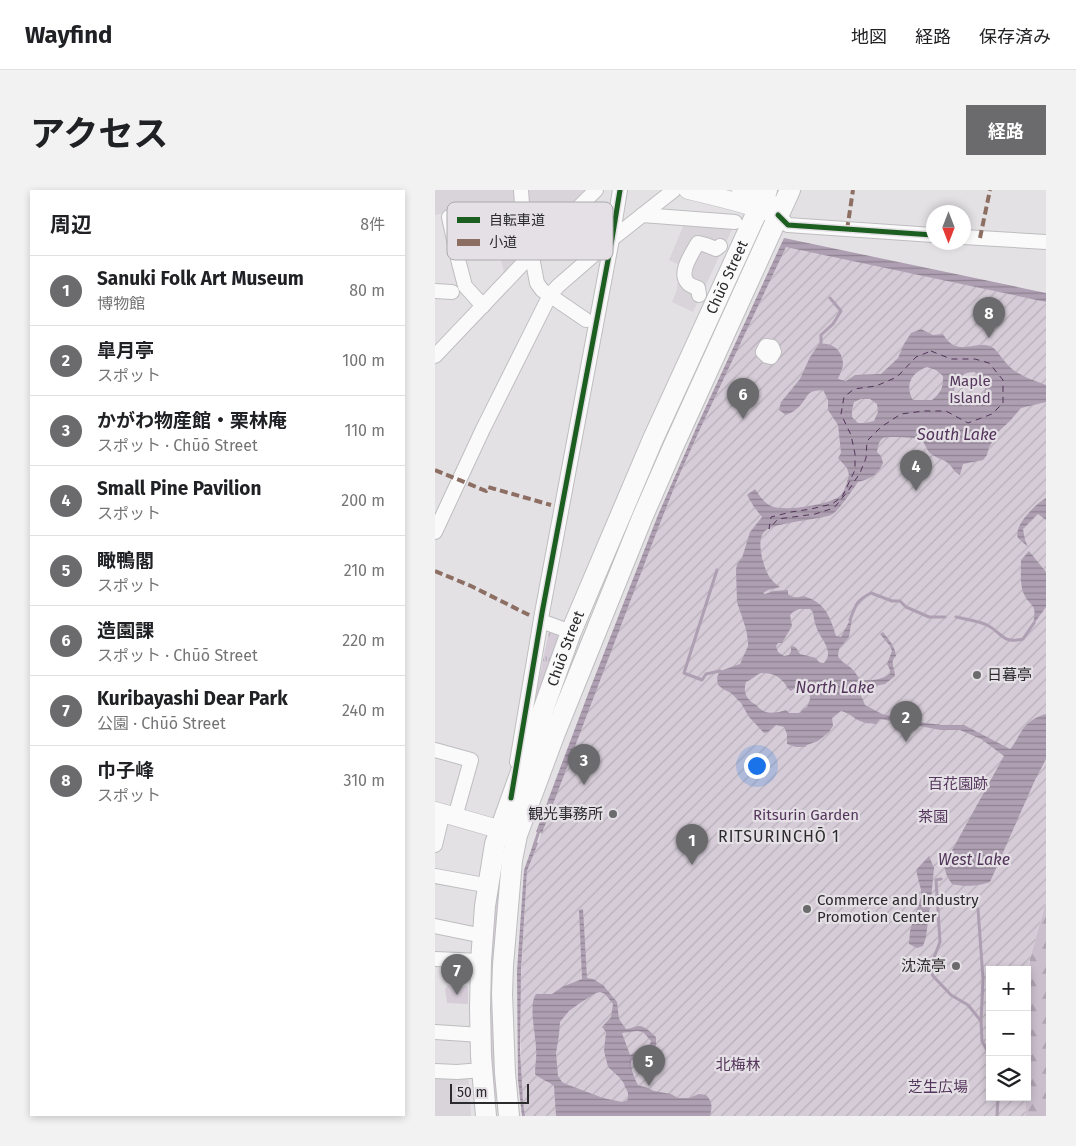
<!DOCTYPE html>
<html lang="ja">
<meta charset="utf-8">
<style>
:root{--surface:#fff;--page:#f2f2f2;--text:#202124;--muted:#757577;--line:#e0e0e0;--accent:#6b6a6c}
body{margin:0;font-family:"Fira Sans","Noto Sans JP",sans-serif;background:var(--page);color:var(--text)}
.controls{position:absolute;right:15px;bottom:15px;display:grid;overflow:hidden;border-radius:0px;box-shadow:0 2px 8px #0003}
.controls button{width:45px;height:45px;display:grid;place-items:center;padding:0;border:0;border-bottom:1px solid var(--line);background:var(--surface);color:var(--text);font:25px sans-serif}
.compass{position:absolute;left:491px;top:15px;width:45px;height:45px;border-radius:50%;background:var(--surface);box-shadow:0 2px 8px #0003;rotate:180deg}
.scale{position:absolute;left:15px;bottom:12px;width:79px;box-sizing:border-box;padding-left:5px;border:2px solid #2b2a2c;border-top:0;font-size:14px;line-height:18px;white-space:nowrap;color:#2b2a2c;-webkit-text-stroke:4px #e4e0e5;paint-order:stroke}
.you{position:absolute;left:321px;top:575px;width:18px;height:18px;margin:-12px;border:4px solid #fff;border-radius:50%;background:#1a73e8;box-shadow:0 0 0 8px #1a73e833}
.badge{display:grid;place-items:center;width:32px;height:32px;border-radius:50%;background:var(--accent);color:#fff;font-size:16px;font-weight:700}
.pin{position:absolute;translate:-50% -41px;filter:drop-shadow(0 1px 2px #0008)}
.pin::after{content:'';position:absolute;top:26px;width:18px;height:15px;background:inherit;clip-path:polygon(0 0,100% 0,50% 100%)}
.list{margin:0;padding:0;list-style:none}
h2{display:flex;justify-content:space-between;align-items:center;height:65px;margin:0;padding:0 20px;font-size:21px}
h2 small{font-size:16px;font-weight:400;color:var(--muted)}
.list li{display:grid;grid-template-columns:32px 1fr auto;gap:15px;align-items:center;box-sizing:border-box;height:70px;padding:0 20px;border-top:1px solid var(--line)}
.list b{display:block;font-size:19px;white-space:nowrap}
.list p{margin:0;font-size:16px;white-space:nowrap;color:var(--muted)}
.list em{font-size:16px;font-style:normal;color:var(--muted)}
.icon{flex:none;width:28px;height:28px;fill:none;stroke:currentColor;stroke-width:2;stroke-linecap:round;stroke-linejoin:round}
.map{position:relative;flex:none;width:611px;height:926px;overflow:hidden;border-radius:0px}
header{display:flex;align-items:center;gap:30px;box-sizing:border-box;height:70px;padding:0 25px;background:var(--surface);border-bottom:1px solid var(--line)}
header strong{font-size:24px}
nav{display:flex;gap:28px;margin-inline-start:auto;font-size:18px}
.intro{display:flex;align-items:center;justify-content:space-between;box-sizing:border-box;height:120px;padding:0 30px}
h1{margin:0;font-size:35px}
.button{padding:12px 22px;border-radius:0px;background:var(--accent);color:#fff;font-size:18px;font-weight:700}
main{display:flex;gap:30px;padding:0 30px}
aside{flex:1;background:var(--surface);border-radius:0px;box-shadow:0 2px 8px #0003}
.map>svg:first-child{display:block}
.built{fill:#d9d3da}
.grass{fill:url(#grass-tufts)}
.forest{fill:url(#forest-firs)}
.park{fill:#d5ccd7}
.garden{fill:url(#garden-furrows)}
.water{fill:url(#water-rules);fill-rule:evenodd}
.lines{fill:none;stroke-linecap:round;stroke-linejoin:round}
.stream{stroke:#ae9fb2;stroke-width:3}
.ferry{stroke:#523359;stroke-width:1;stroke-dasharray:6 5;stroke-linecap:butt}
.minor-casing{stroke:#bebdbf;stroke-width:16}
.major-casing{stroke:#bebdbf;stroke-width:19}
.highway-casing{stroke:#bebdbf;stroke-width:22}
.minor{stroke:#fbfafb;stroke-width:14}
.major{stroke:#fbfafb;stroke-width:18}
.highway{stroke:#fbfafb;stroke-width:20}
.quiet{stroke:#8d6e63;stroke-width:4;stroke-dasharray:8 4;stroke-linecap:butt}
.cycleway-casing{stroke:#e4e0e5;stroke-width:8}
.cycleway{stroke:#1b5e20;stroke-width:5}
.poi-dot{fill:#6b6a6c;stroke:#e4e0e5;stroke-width:2}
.labels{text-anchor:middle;stroke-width:4.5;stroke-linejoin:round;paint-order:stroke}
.street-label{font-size:15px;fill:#2b2a2c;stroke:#e4e0e5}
.park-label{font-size:15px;fill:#55365c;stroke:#e4e0e5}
.poi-label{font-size:15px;fill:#2b2a2c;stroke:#e4e0e5;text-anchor:start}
.water-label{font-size:16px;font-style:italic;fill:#523359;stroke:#e4e0e5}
.neighbourhood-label{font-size:16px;letter-spacing:1px;fill:#2b2a2c;stroke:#e4e0e5}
.key{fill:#e4e0e5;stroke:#aca9ae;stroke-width:1}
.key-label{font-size:14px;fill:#2b2a2c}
</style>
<header>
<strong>Wayfind</strong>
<nav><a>地図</a><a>経路</a><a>保存済み</a></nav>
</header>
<div class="intro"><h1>アクセス</h1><a class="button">経路</a></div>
<main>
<aside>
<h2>周辺<small>8件</small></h2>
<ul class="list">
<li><span class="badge">1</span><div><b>Sanuki Folk Art Museum</b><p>博物館</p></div><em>80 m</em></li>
<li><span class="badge">2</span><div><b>皐月亭</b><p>スポット</p></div><em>100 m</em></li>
<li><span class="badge">3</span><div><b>かがわ物産館・栗林庵</b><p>スポット · Chūō Street</p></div><em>110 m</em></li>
<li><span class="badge">4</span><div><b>Small Pine Pavilion</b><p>スポット</p></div><em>200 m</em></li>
<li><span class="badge">5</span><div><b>瞰鴨閣</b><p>スポット</p></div><em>210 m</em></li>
<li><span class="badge">6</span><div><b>造園課</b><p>スポット · Chūō Street</p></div><em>220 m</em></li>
<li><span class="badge">7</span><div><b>Kuribayashi Dear Park</b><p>公園 · Chūō Street</p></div><em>240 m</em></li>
<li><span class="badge">8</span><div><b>巾子峰</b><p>スポット</p></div><em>310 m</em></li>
</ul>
</aside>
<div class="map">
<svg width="611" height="926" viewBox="0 0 611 926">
<defs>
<pattern id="grass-tufts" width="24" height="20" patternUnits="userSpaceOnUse" patternTransform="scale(1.25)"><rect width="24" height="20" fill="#d5ccd7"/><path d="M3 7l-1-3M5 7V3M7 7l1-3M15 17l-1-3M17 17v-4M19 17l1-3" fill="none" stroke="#b7afb9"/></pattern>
<pattern id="forest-firs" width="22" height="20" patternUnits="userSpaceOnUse" patternTransform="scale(1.25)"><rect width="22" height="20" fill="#cabecd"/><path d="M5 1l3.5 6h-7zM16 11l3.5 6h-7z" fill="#aea3b0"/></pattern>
<pattern id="garden-furrows" width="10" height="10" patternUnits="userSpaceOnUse" patternTransform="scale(1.25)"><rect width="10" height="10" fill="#d5ccd7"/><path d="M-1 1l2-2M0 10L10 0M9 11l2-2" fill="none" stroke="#b7afb9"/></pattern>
<pattern id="water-rules" width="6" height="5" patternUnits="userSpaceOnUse" patternTransform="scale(1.25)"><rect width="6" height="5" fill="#ae9fb2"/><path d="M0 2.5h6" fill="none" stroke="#8e8291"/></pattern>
</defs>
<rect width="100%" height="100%" fill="#e3e1e4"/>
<g class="built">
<path d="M0 0H84L94 57 71 82H69L64 63 60 60 59 62H55V51L60 25 15 15 14 22 0 25Z"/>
<path d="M88 0H149L97 54Z"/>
<path d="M250 32 299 35 258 122 237 112 242 100 244 75 234 70Z"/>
<path d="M0 883 33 884 36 925 35 926H0Z"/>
</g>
<g class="grass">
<path d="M114 441 127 447 102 514 99 513Z"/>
<path d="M64 682H67L63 908H59C55 861 54 813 57 766 58 738 62 710 64 682Z"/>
</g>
<path class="forest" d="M611 712V926H591L590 907H592V796L595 768Z"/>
<path class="park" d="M13 795 33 796V814L12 813 10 799Z"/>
<path class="garden" d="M351 56 611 112V712L595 768 592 796V780H555V907H590L591 926H90L88 912 86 890 85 804 92 681 218 350 243 288 266 237Z"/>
<g class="water">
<path d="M349 48 611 103V112L351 57 266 237 243 288 222 341 107 643 101 642 153 504 223 325 262 236Z"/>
<path d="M486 139 498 145 508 144C522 169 541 149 557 157 562 160 570 173 576 178 585 186 600 191 611 195V212L586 218 575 231 564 241 554 257 552 265 548 270 528 274 525 285C519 282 519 279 514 274 509 269 499 268 494 262 491 258 490 253 486 250 482 247 451 246 448 248 443 252 443 257 442 262L446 266 448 273C443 285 435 289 423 292 418 299 403 322 396 325 382 330 335 333 329 342 323 349 326 360 327 368 331 381 333 389 345 397L333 400 328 403 330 404 339 401 353 400V404C358 408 361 408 368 406 390 412 395 426 401 446L406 447 415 430 417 428 414 447 404 459 403 466C406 472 410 473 415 477 420 481 422 486 426 490 436 491 446 490 455 484V480L452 474 457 461 455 456 445 444 448 442C454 450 460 456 461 466 454 472 460 478 460 486L450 494 428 498 425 503 430 515 447 524 490 533 507 535H529L575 559C580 554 582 548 586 542 592 532 600 527 611 524V569L600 590 555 692C545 696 528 697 517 694 512 687 509 681 510 673L569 566 546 549 525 540H506L445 529 441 534C437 533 432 534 428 532 420 530 415 523 406 521L397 528 398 536 394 542 383 551 372 555 370 557H361L352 554V544L349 537 341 535 333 542 329 543 314 527 306 513 296 503 288 499 283 495 282 487 285 481 305 474 313 456V451L311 439 302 412 301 380 302 374 307 368 315 342 327 327 319 317 312 305 320 299C325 306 328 312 336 316 348 322 394 315 405 306 410 302 412 291 414 285L412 278 403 268 406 263 403 235 393 220V210L388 200C374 201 375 202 368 212 363 219 358 222 351 225L344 220 346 212 365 189 375 167 384 154C396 152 407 159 408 173 408 178 405 184 403 189L411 191 420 185 446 184 463 168 469 154 476 143ZM492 177 501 180 508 186C508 199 506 202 497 210H478C469 195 477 182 492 177ZM539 182 548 187C552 200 550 205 541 215 532 216 526 214 519 207 519 191 522 183 539 182ZM426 209H435L442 214 443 222 439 231 430 233H423L417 227V220L419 212ZM364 419H375L378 422C378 426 381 438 383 441 388 452 399 462 389 473 385 473 383 472 381 468L365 464C362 460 362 456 356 456V461L354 465 349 466 343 462 341 456 343 453H347L357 436 355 425 358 422ZM326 483C336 483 344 485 350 494 355 501 349 495 356 501L363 496 369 497 374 501 375 509 372 517 368 519 365 523H354L351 520C342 523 332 525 324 518 321 515 322 515 318 513 311 508 308 501 311 492 317 490 320 485 326 483Z"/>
<path d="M611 308V330L603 324 588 339 590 350 593 357 583 348C582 345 582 343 583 340 585 330 602 313 611 308Z"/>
<path d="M594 361 611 382V417L598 435C603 411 595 419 588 402 585 393 586 380 586 370Z"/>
<path d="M99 652 103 653 92 681 86 781 85 860 88 912 90 926H87L83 890 82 781 89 680Z"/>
<path d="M494 666 499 678 497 699 491 747 488 756 482 758 474 754 475 741 480 724 486 708V700L481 680Z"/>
<path d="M148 719 152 788 158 789 168 795 182 812 184 829 191 839C196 839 200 836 204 836 211 836 216 843 221 847V856L196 871C196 880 199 888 203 895L213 898 219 901 236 904 243 908H254L264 904 271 905C278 912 277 917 275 926H121L119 896C112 890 106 890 100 884 100 875 102 867 101 859 101 845 93 815 101 804H117L127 797 147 789 144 720ZM165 802 170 804 178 814 176 827 167 837 171 842 169 861 173 877 184 887 188 892 193 903V909L191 911 187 912 168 908 131 894 127 892 123 886 121 863 124 845 125 832 134 821 145 813 161 803ZM202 841 208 842 216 851 215 854 195 865 187 843Z"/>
</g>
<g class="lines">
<g class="stream">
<path d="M386 154V145L398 134 406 121 395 108"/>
<path d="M282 380 249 483 267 490 271 484 285 481"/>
<path d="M521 427C530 429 544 431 552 435 568 443 566 454 588 449L599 433"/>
<path d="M415 430C421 414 421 411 436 403L457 411H465L471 417 494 427H510"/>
<path d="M99 656 104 641"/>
<path d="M506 689 501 690 505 752 495 778 498 786 516 805 533 815 546 831"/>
<path d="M543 719 548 789 546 831 547 851 555 866"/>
<path d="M562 926 563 907"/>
</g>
<path class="ferry" d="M496 161 516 169H540L554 173 568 190V213L557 224 533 233 511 221H489L466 224 446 237 432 251 431 268 425 283 413 301 399 318 380 324 343 329 334 339 336 327 356 322 376 319 397 314 407 307 420 280V264L416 245 406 224 409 207 419 199 441 196 462 187 481 167Z"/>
<defs>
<g id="minor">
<path d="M86 0 87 14 102 93 107 100 151 130"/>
<path d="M207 25 300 32"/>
<path d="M343 25 353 35 498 45"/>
<path d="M14 27 24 73 30 96 48 116"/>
<path d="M528 47 611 52"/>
<path d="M0 101 17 102"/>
<path d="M264 105 263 98C259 97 254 95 252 92 244 82 256 65 261 56L263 53 271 55 281 59 285 56"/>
<path d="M331 156 337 157 339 162 336 167 332 166 328 162Z"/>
<path d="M0 166 97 64 161 0"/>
<path d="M0 342 48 239 115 105 123 96 177 49 239 0"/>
<path d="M106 431 136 442"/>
<path d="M0 560 36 570 20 627"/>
<path d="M82 572 107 423 177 49 185 0"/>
<path d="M0 655 6 630"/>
<path d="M0 686 44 694"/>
<path d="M0 736 48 746"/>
<path d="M0 769 46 771"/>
<path d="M0 842 46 845"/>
<path d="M0 881 22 882 47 880"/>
</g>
<g id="major">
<path d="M253 0C283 7 313 14 343 25"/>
<path d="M306 0 330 6 337 17"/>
<path d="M0 621 77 643"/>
</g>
<g id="highway">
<path id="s1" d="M51 926 46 866 45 818 46 771 50 716 60 654 136 442 218 249 332 0"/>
<path d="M74 926 70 883 67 804 68 775 77 670 82 645 120 543 207 328 238 257 355 0"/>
</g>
</defs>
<use href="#minor" class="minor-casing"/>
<use href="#major" class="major-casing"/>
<use href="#highway" class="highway-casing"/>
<use href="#minor" class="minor"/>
<use href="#major" class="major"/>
<use href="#highway" class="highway"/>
<g class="quiet">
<path d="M412 40 418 0"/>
<path d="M545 48 555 0"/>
<path d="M0 280 51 301 53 297 116 315"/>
<path d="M0 381 36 396 96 426"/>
</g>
<defs>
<g id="cycleway">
<path d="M343 25 353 35 498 45"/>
<path d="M76 608 107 423 177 49 185 0"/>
</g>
</defs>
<use href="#cycleway" class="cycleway-casing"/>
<use href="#cycleway" class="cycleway"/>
</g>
<g class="poi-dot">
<circle cx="542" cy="485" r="5"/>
<circle cx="178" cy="624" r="5"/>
<circle cx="372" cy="719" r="5"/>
<circle cx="521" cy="776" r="5"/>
</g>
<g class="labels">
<g class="street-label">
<text dy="5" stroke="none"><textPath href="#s1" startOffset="886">Chūō Street</textPath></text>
<text dy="5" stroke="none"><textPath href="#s1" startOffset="481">Chūō Street</textPath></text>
</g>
<g class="park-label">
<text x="535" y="196">Maple<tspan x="535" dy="17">Island</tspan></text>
<text x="523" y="599">百花園跡</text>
<text x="371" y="630">Ritsurin Garden</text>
<text x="498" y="632">茶園</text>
<text x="303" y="880">北梅林</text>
<text x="503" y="902">芝生広場</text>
</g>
<g class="poi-label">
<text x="552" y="490">日暮亭</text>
<text x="168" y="629" text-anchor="end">観光事務所</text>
<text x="382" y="715">Commerce and Industry<tspan x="382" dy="17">Promotion Center</tspan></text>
<text x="511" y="781" text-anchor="end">沈流亭</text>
</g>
<g class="water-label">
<text x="522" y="250">South Lake</text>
<text x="400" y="503">North Lake</text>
<text x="539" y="675">West Lake</text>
</g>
<g class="neighbourhood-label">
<text x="344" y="652">RITSURINCHŌ 1</text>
</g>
</g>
<rect x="12" y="12" width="166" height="58" rx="8" class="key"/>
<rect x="22" y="27" width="23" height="6" fill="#1b5e20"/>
<rect x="22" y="49" width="23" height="7" fill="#8d6e63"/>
<g class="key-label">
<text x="54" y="35">自転車道</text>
<text x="54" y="57">小道</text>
</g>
</svg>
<div class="controls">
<button>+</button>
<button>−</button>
<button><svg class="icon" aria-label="layers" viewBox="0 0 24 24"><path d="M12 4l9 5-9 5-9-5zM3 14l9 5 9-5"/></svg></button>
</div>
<svg class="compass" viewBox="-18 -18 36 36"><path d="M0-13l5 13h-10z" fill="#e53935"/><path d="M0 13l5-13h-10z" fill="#757577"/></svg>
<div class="scale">50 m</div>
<div class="you"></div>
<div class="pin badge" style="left:257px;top:675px">1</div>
<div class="pin badge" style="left:471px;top:552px">2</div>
<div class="pin badge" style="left:149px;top:595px">3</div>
<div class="pin badge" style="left:481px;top:301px">4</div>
<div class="pin badge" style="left:214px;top:896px">5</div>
<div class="pin badge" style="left:308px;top:229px">6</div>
<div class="pin badge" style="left:22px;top:805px">7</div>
<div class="pin badge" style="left:554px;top:148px">8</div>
</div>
</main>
